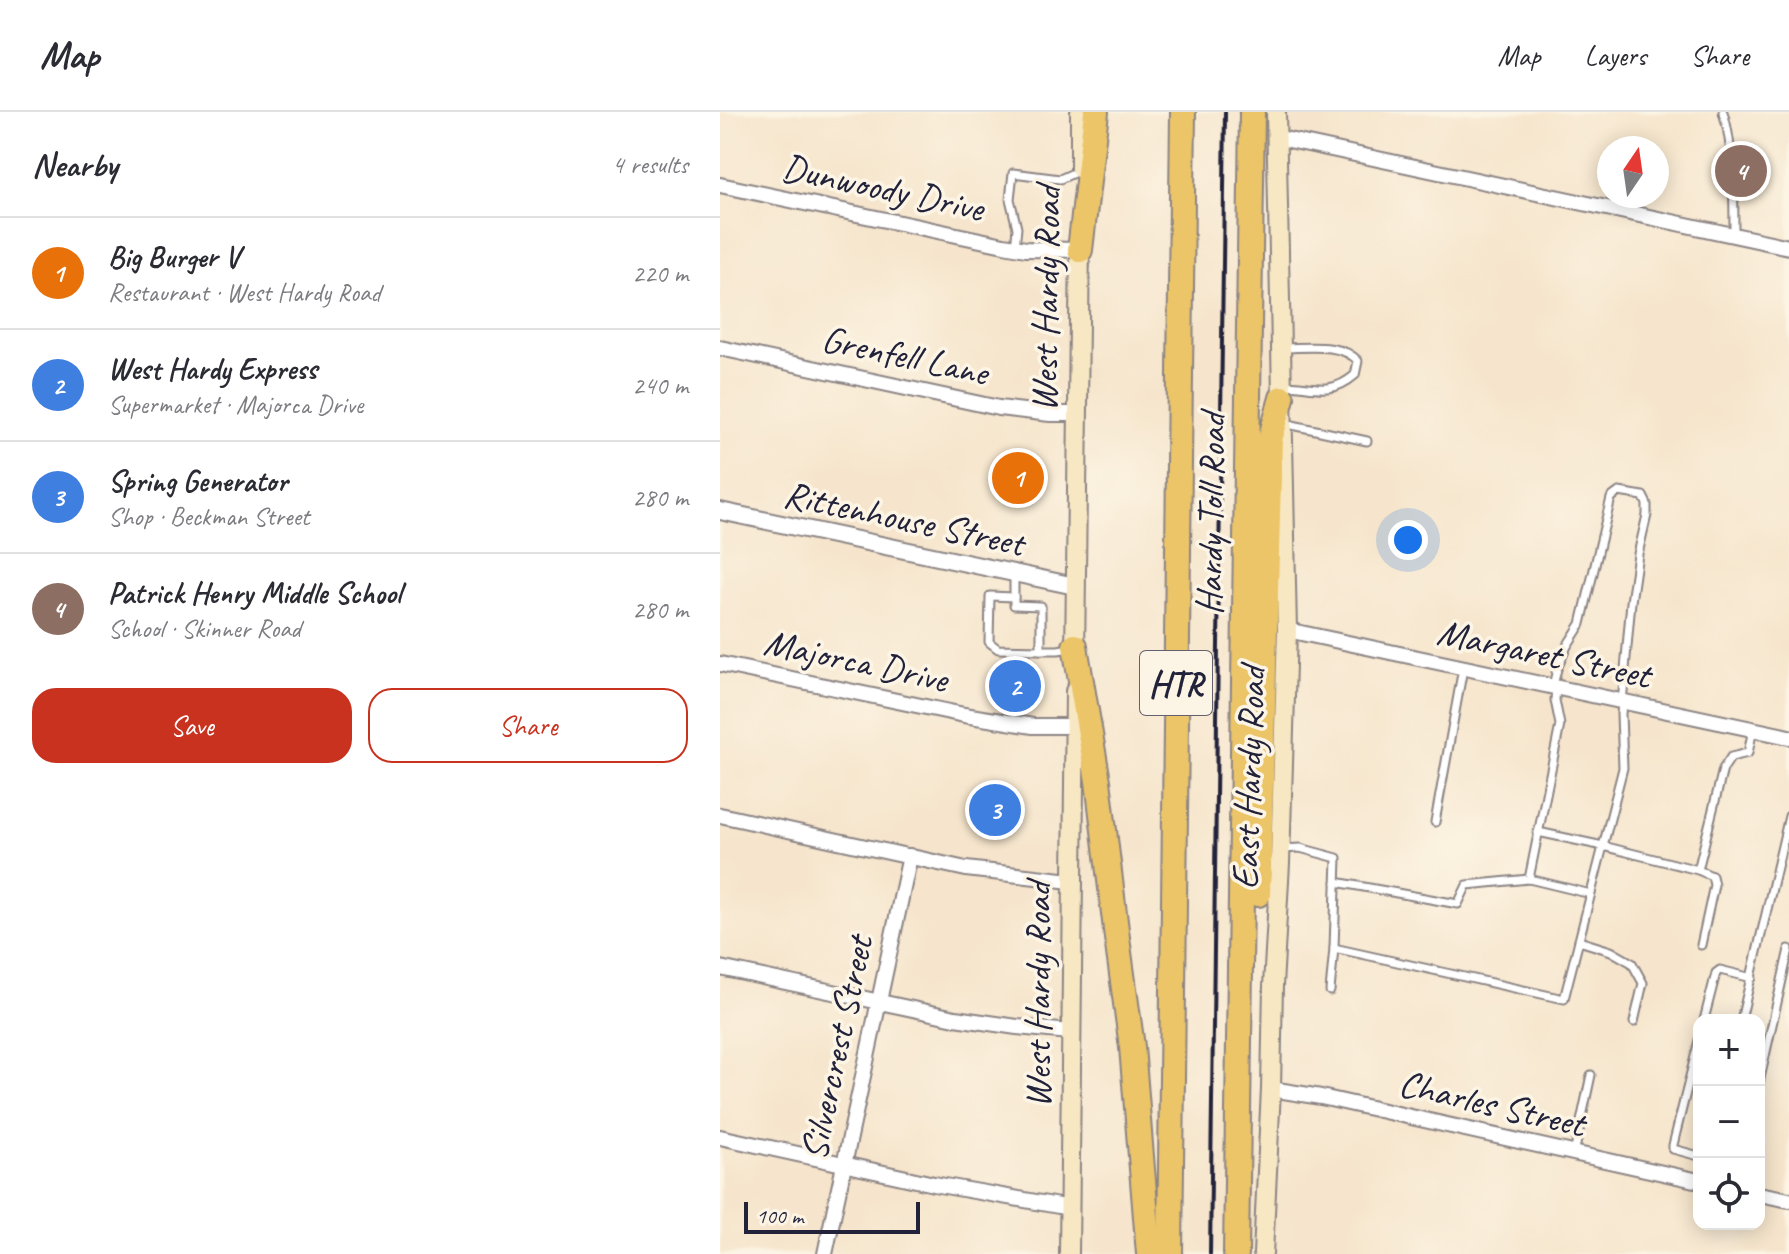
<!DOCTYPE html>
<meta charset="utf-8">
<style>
:root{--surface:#fff;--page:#f7f7f7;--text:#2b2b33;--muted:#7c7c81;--line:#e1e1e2;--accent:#c8321e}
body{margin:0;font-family:Caveat,sans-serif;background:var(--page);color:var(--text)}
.controls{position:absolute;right:24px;bottom:24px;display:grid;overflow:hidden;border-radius:16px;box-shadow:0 4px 20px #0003}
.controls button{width:72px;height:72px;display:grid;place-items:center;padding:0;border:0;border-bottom:2px solid var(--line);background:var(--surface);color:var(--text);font:40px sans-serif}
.compass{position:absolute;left:877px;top:24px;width:72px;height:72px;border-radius:50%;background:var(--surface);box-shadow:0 4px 20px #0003;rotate:13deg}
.scale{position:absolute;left:24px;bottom:20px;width:176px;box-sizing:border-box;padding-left:8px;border:4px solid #22223b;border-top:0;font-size:22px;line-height:28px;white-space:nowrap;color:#22223b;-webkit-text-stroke:6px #fcf5e5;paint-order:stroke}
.you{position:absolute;left:688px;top:428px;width:28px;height:28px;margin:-20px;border:6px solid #fff;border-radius:50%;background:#1a73e8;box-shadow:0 0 0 12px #1a73e833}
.badge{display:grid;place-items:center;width:52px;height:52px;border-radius:50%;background:var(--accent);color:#fff;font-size:26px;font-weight:700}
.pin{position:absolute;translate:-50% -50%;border:4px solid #fff;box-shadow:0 2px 8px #0006}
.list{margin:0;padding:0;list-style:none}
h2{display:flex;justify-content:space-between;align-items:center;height:104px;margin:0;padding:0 32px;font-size:34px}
h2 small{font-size:26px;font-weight:400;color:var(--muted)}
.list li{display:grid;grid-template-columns:52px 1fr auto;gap:24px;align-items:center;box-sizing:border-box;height:112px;padding:0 32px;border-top:2px solid var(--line)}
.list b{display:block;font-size:30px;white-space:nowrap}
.list p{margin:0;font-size:26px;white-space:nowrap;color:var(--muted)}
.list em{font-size:26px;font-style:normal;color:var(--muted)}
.actions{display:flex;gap:16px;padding:24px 32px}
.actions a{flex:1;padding:18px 0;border:2px solid var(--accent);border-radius:24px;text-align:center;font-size:28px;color:var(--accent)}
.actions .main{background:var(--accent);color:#fff}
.icon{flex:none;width:44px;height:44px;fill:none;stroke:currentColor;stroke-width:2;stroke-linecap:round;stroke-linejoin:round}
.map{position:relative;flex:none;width:1069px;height:1142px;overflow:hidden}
header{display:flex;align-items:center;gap:48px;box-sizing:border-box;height:112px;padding:0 40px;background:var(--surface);border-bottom:2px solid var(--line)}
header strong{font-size:38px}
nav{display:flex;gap:44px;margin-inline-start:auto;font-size:28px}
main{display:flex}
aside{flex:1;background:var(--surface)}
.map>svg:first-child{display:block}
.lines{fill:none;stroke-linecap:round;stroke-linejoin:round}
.service-casing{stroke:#8c8484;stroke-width:11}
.minor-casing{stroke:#8c8484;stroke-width:18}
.tertiary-casing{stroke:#8c8484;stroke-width:20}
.secondary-casing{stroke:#8c8484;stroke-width:22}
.motorway-casing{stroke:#8c8484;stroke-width:28}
.service{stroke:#fff;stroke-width:7}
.minor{stroke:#fff;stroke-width:14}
.tertiary{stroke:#fff;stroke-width:16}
.secondary{stroke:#f7e8c3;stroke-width:18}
.motorway{stroke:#ecc569;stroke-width:24}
.rail{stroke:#22223b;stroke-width:4}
.labels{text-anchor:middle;stroke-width:7;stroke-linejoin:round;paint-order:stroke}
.shield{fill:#fcf5e5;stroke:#63616e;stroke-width:2}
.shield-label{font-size:36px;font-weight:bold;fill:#22223b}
.street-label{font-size:38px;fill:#22223b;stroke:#fcf5e5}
</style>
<header>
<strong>Map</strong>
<nav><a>Map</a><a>Layers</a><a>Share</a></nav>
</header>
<main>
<aside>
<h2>Nearby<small>4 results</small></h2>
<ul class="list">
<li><span class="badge" style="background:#e8710a">1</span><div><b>Big Burger V</b><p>Restaurant · West Hardy Road</p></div><em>220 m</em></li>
<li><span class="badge" style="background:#3f7fe0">2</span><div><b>West Hardy Express</b><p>Supermarket · Majorca Drive</p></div><em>240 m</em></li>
<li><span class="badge" style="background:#3f7fe0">3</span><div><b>Spring Generator</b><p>Shop · Beckman Street</p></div><em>280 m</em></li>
<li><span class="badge" style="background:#8d6e63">4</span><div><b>Patrick Henry Middle School</b><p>School · Skinner Road</p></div><em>280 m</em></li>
</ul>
<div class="actions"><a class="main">Save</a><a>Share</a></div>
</aside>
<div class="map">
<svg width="1069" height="1142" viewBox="0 0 1069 1142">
<rect width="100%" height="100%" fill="#fcf5e5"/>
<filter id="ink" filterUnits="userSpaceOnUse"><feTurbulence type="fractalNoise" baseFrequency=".0125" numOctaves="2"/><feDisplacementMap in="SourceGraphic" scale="16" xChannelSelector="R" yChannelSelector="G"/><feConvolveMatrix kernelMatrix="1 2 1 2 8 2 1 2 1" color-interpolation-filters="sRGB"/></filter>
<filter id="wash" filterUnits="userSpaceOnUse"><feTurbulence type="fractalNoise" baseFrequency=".006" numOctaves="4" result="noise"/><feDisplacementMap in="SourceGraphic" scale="32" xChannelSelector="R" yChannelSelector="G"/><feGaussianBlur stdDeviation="1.8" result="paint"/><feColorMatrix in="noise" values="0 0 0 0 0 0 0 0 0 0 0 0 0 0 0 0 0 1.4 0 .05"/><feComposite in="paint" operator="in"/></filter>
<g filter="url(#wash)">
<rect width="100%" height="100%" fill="#f6e5cc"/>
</g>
<g filter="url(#ink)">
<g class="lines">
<defs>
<g id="service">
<path d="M1003 0C1014 36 1014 86 1014 123"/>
<path d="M295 135 297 116 290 87 293 61 340 67 358 59"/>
<path d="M562 273C591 272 608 286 635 263L638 249C621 230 586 236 563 236"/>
<path d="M563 311 647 329"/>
<path d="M294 462V493L321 494V538H338L350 536"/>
<path d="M294 485 270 484 269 530 278 537 321 538"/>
<path d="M836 576 835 588 840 613 809 767 871 782"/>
<path d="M715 710 743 556"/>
<path d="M818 720 883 734 978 758 992 764 994 773 981 833"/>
<path d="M562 737 580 736 617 746 614 836 610 879"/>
<path d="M978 758 1003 657 1011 645 1028 641 1033 617"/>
<path d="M616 770 738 792 747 773 809 767"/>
<path d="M859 829 891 839 912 851 923 871 914 910"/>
<path d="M614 836 844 887 903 656 901 602 911 490 918 442 927 403V392L923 384 899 380 891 386 861 512 847 534 837 557 833 574"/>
<path d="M984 908 996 861 1000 858 1032 866"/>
<path d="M1021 908 1069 704"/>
<path d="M979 928 953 1033V1037L979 1044"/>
<path d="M1039 971 1069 837"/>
<path d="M854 1042 871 963"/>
</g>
<g id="minor">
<path d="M555 25 1069 135"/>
<path d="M0 73 284 133 306 137 360 138"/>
<path d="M0 236 279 296 330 302H357"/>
<path d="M567 518 1069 625"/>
<path d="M0 552 244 603 313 614H354"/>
<path d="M0 703 246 757 351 769"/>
<path d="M0 856 235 906 297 915 350 920"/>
<path d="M551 977 601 985 979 1069"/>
<path d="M0 1025 214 1072 350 1096"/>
<path d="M1039 1082 1069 1088"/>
<path d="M105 1142 190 744"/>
</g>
<path id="tertiary" d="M0 399 355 474"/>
<g id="secondary">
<path d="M360 0V57"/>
<path d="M355 545 360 127"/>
<path d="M349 1142 355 579"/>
<path d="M543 1142 551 977 553 874 560 751 567 518 556 0"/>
</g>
<g id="motorway">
<path d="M360 138 376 0"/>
<path d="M355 534 378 669 397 826 412 935 429 1142"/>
<path d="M538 782 550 328 562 286"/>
<path d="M450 1142 463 0"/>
<path d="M516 1142 532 0"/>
</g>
</defs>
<use href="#service" class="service-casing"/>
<use href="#minor" class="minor-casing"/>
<use href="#tertiary" class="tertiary-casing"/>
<use href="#secondary" class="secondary-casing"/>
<use href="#motorway" class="motorway-casing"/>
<use href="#service" class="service"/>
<use href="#minor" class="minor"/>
<use href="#tertiary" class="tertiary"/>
<use href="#secondary" class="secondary"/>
<use href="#motorway" class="motorway"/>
<path class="rail" d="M490 1142 505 0"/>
</g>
</g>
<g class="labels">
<rect class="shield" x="420" y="539" width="72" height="64" rx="6"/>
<g class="shield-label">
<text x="456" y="584">HTR</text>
</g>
<g class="street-label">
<text transform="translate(163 75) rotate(12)" y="13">Dunwoody Drive</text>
<text transform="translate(325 187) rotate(-89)" y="13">West Hardy Road</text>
<text transform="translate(185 243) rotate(12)" y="13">Grenfell Lane</text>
<text transform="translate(490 402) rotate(-89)" y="13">Hardy Toll Road</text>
<text transform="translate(184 406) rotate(12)" y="13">Rittenhouse Street</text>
<text transform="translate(824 541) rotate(12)" y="13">Margaret Street</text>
<text transform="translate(136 548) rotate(12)" y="13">Majorca Drive</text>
<text transform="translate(528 666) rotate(-88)" y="13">East Hardy Road</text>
<text transform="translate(317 883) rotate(-90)" y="13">West Hardy Road</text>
<text transform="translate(116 936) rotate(-78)" y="13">Silvercrest Street</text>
<text transform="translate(772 991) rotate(13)" y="13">Charles Street</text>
</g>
</g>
</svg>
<div class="controls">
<button>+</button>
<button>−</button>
<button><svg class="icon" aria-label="locate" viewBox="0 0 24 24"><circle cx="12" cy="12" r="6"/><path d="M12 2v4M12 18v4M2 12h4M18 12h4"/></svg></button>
</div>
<svg class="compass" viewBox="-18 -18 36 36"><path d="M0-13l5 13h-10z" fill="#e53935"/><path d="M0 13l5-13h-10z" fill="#7c7c81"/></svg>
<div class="scale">100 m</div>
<div class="you"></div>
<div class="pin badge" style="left:298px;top:366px;background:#e8710a">1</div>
<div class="pin badge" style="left:295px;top:574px;background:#3f7fe0">2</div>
<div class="pin badge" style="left:275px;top:698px;background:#3f7fe0">3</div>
<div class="pin badge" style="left:1021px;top:59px;background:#8d6e63">4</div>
</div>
</main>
